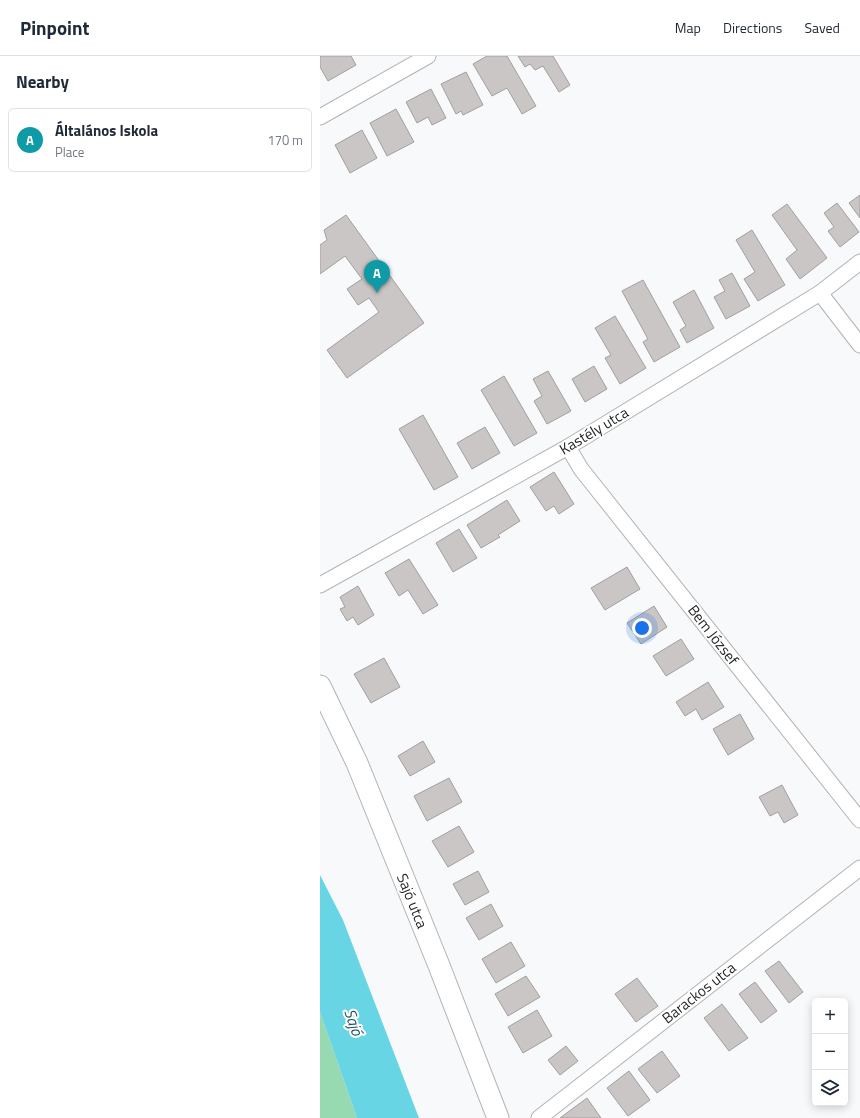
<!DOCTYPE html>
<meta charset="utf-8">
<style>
:root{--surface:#fff;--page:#f2f2f3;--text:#1f2937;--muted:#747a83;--line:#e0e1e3;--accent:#d93025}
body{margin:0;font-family:"Titillium Web",sans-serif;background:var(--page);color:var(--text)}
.controls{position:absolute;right:12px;bottom:12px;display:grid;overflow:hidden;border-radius:6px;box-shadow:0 2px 10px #0003}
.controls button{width:36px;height:36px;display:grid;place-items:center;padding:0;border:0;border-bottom:1px solid var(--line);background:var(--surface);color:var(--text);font:20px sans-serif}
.you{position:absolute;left:322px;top:572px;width:14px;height:14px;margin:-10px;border:3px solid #fff;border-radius:50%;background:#1a73e8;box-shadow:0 0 0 6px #1a73e833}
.badge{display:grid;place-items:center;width:26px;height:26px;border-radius:50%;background:var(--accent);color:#fff;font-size:13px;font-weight:700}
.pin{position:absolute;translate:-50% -33px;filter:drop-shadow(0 1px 2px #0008)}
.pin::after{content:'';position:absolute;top:21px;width:14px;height:12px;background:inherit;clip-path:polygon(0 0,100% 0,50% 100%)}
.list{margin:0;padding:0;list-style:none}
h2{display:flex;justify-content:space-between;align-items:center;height:52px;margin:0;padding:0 16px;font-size:17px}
h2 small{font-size:13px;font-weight:400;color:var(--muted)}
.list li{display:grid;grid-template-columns:26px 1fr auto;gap:12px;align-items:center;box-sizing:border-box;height:64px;margin:0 8px 8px;padding:0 8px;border:1px solid var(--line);border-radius:6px}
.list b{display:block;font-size:15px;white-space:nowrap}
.list p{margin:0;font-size:13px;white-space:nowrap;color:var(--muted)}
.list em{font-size:13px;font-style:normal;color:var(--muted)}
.icon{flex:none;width:22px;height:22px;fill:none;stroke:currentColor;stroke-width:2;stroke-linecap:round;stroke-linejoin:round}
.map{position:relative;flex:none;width:540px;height:1062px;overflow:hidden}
header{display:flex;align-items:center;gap:24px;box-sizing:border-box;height:56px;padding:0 20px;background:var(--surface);border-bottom:1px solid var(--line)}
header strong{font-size:19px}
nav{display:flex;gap:22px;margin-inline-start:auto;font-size:14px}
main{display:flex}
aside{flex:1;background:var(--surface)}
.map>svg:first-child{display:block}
.green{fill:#97dab1}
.water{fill:#68d5e4}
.building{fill:#cac6c6;stroke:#a29f9e}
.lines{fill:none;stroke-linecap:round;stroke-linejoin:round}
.minor-casing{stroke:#b2b3b5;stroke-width:17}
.secondary-casing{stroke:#b2b3b5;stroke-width:23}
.minor{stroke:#fff;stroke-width:15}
.secondary{stroke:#fff;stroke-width:21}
.labels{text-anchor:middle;stroke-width:4;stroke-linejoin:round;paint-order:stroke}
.street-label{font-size:15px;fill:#1f2020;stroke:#fff}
.water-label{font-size:16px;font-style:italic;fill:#1f5056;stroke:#fff}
</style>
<header>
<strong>Pinpoint</strong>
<nav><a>Map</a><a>Directions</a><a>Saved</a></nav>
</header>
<main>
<aside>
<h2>Nearby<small></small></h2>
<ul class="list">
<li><span class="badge" style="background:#0f9aa8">A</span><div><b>Általános Iskola</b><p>Place</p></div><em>170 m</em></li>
</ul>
</aside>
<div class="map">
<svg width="540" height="1062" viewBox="0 0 540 1062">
<rect width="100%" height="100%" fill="#f7f9fb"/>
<path class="green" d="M0 956 37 1062H0Z"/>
<path class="water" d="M0 819 23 864 99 1062H37L0 956Z"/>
<g class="building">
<path d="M0 0H31L36 9 8 25 0 11Z"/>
<path d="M167 0H187L216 50 202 58 187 32 172 40 153 8Z"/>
<path d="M198 0H233L250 29 239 36 223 10 215 14 210 8 205 11Z"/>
<path d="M146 16 163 49 143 59 141 55 136 58 121 28Z"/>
<path d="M111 33 126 62 112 69 108 61 97 67 86 46Z"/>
<path d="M76 53 94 86 67 100 50 67Z"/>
<path d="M42 74 57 102 30 117 15 89Z"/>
<path d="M540 139V162L529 147Z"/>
<path d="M517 147 539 176 520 191 508 175 514 171 504 157Z"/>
<path d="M467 148 507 202 480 223 466 203 477 194 452 159Z"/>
<path d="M26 159 104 267 27 322 7 294 59 256 49 242 38 249 27 233 42 223 25 200 0 218V189L7 184 4 174Z"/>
<path d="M432 174 465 229 438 245 424 223 435 216 416 184Z"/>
<path d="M412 217 430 250 406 263 394 241 405 235 399 224Z"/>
<path d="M323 224 360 291 334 306 323 286 328 283 302 235Z"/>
<path d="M374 234 394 272 367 287 360 274 366 270 353 246Z"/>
<path d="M295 260 326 312 300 328 285 302 291 299 275 272Z"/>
<path d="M274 310 287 333 265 346 252 323Z"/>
<path d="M228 315 251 355 227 368 214 345 222 340 213 323Z"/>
<path d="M184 320 217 377 194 390 161 334Z"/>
<path d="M103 359 138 421 114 434 79 373Z"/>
<path d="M165 371 180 397 152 413 137 387Z"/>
<path d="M234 416 254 448 239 458 234 450 226 455 210 431Z"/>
<path d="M187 444 200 465 178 479 180 481 161 492 147 469Z"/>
<path d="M139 473 157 502 133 516 116 487Z"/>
<path d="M89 503 118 549 103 558 88 534 79 540 65 517Z"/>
<path d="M307 511 320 533 285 554 271 532Z"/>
<path d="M38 530 54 559 38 569 33 561 27 565 20 553 25 551 20 541Z"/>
<path d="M334 550 347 571 321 588 307 567Z"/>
<path d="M361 583 374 603 346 620 333 600Z"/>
<path d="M64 602 80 631 51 647 34 618Z"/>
<path d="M388 626 404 651 382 664 376 653 365 660 356 646Z"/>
<path d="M420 658 434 683 408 699 393 673Z"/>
<path d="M103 685 115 706 90 720 78 700Z"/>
<path d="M129 722 142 746 107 765 94 740Z"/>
<path d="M462 729 478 759 464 767 458 756 450 760 439 741Z"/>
<path d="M139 770 154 796 128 811 112 785Z"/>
<path d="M158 815 169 836 145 849 133 828Z"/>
<path d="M171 848 183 870 159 884 146 862Z"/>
<path d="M191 886 205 910 176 927 162 903Z"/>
<path d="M459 905 483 936 469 947 445 915Z"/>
<path d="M206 920 220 941 188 960 175 938Z"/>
<path d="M317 922 338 950 316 966 295 938Z"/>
<path d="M435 926 457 955 441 967 419 938Z"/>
<path d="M402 948 428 982 409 995 384 962Z"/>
<path d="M217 954 232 980 203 997 188 971Z"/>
<path d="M246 990 258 1005 240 1019 228 1004Z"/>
<path d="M342 995 360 1020 337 1037 318 1013Z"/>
<path d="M309 1015 330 1044 308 1060 287 1032Z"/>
<path d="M267 1042 281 1062H240Z"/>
</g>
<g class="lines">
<defs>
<g id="minor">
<path d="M0 61 108 0"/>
<path d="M500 237 540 289"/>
<path d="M248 391 261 413 540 764"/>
<path d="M0 529 248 391 500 237 540 206"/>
<path d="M219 1062 540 812"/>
</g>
<path id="secondary" d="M0 630 37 707 118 907 178 1062"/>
</defs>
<use href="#minor" class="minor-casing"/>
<use href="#secondary" class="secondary-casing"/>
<use href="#minor" class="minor"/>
<use href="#secondary" class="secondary"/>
</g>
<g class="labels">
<g class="street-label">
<text transform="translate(274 375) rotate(-31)" y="5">Kastély utca</text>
<text transform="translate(393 579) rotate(52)" y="5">Bem József</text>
<text transform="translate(92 845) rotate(68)" y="5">Sajó utca</text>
<text transform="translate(379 937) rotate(-38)" y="5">Barackos utca</text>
</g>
<g class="water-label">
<text transform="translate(34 966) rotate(71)" y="6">Sajó</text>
</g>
</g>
</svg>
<div class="controls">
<button>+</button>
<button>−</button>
<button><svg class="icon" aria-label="layers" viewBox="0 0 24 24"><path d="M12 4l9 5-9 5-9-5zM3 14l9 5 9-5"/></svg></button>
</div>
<div class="you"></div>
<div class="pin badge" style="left:57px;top:237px;background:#0f9aa8">A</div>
</div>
</main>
